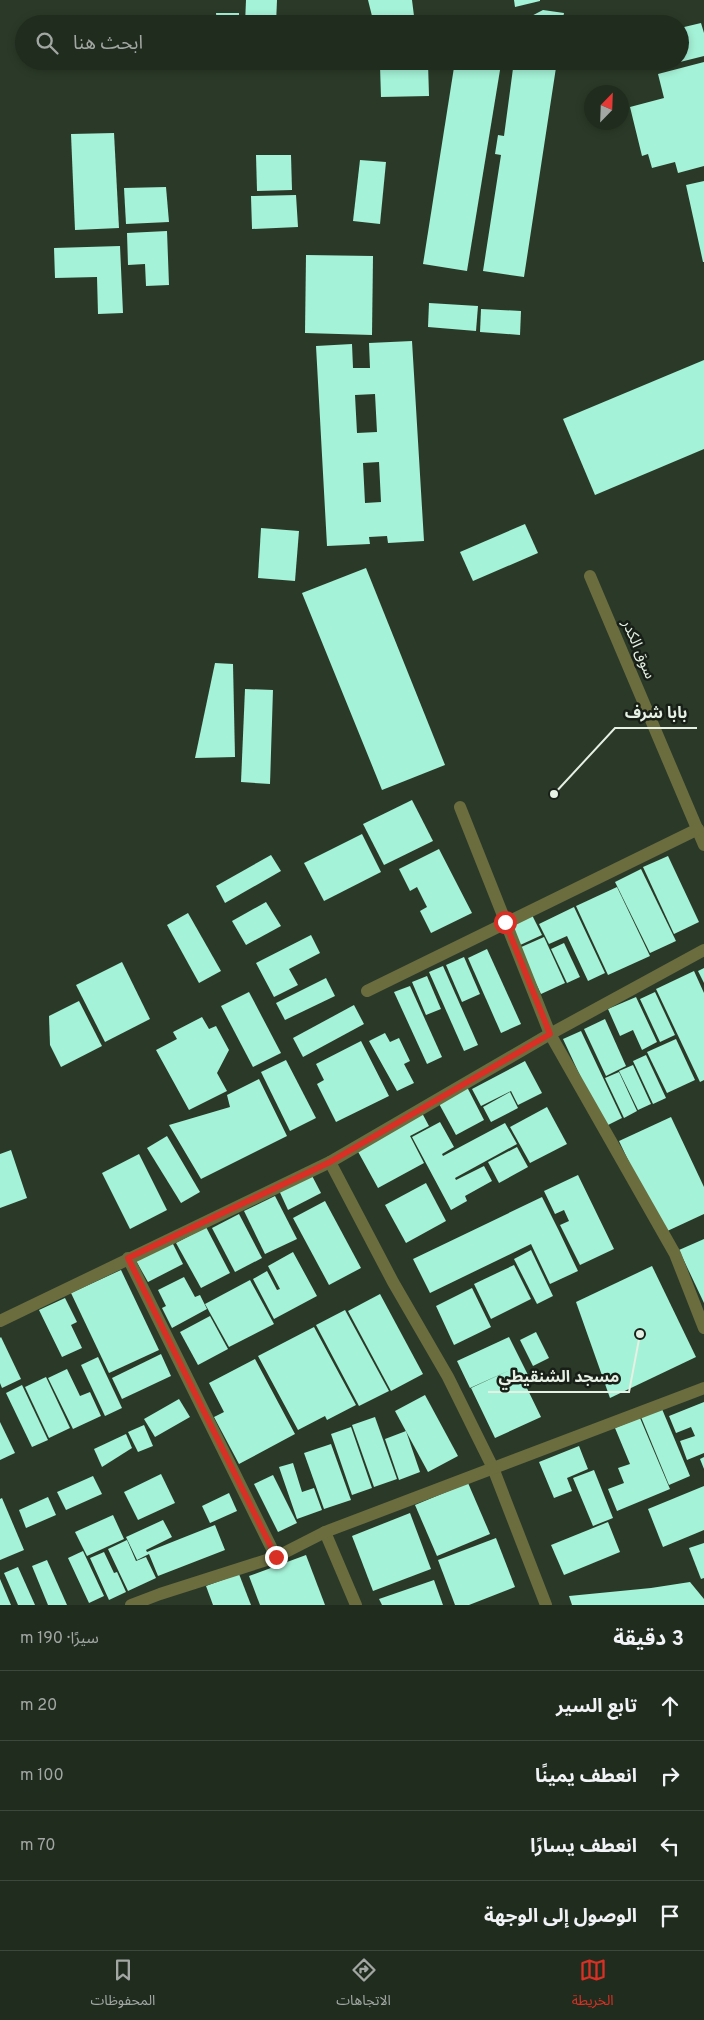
<!DOCTYPE html>
<html lang="ar">
<meta charset="utf-8">
<style>
:root{--surface:#202c1e;--page:#283427;--text:#f1f3f6;--muted:#a2a7a4;--line:#3d483c;--accent:#d93025}
body{margin:0;font-family:Overpass,"Noto Sans Arabic",sans-serif;background:var(--page);color:var(--text);direction:rtl}
.compass{position:absolute;left:584px;top:85px;width:45px;height:45px;border-radius:50%;background:var(--surface);box-shadow:0 2px 8px #0003;rotate:23deg}
.stop{position:absolute;width:15px;height:15px;margin:-11px;border:4px solid #d93025;border-radius:50%;background:#fff}
.stop.end{background:#d93025;border-color:#fff;box-shadow:0 1px 5px #0008}
.list{margin:0;padding:0;list-style:none}
h2{display:flex;justify-content:space-between;align-items:center;height:65px;margin:0;padding:0 20px;font-size:21px}
h2 small{font-size:16px;font-weight:400;color:var(--muted)}
.list li{display:grid;grid-template-columns:32px 1fr auto;gap:15px;align-items:center;box-sizing:border-box;height:70px;padding:0 20px;border-top:1px solid var(--line)}
.list b{display:block;font-size:19px;white-space:nowrap}
.list em{font-size:16px;font-style:normal;color:var(--muted)}
.icon{flex:none;width:28px;height:28px;fill:none;stroke:currentColor;stroke-width:2;stroke-linecap:round;stroke-linejoin:round}
.map{position:relative;flex:none;width:704px;height:1605px;overflow:hidden;direction:ltr}
.search{position:absolute;background:var(--surface);box-shadow:0 2px 8px #0003;left:15px;right:15px;top:15px;height:55px;display:flex;align-items:center;gap:12px;box-sizing:border-box;padding:0 18px;border-radius:28px;color:var(--muted);font-size:19px}
.sheet{height:345px;background:var(--surface)}
nav{display:flex;justify-content:space-around;align-items:center;box-sizing:border-box;height:70px;border-top:1px solid var(--line);background:var(--surface);font-size:14px;color:var(--muted)}
nav a{display:grid;justify-items:center;gap:2px}
nav .on{color:var(--accent)}
.map>svg:first-child{display:block}
.building{fill:#a4f2d7;fill-rule:evenodd}
.lines{fill:none;stroke-linecap:round;stroke-linejoin:round}
.street{stroke:#6b6d3f;stroke-width:12}
.route{stroke:#d93025;stroke-width:6}
.labels{text-anchor:middle;stroke-width:5;stroke-linejoin:round;paint-order:stroke}
.street-label{font-size:15px;fill:#e6f0e4;stroke:#181f17}
.leader{fill:none;stroke:#e6f0e4;stroke-width:2}
.callout-dot{fill:#e6f0e4;stroke:#181f17;stroke-width:2}
.callout-label{font-size:16px;text-anchor:middle;font-weight:bold;fill:#e6f0e4;stroke:#181f17;stroke-width:5;stroke-linejoin:round;paint-order:stroke}
</style>
<div class="map">
<svg width="704" height="1605" viewBox="0 0 704 1605">
<rect width="100%" height="100%" fill="#2b3a28"/>
<g class="building">
<path d="M246 0H277L276 24H245Z"/>
<path d="M368 0H412L415 24H374Z"/>
<path d="M514 0H540V1L515 7Z"/>
<path d="M543 10 564 13 562 24H516Z"/>
<path d="M216 13H239V24H217Z"/>
<path d="M701 23 704 33V56L656 68 654 61H680V28Z"/>
<path d="M455 61H484L501 64 467 271 423 264Z"/>
<path d="M514 61H557L524 277 483 271 501 155 495 154 498 135 504 136Z"/>
<path d="M704 62V166L678 173 675 162 652 168 648 154 642 156 630 107 664 98 658 74Z"/>
<path d="M428 64 429 96 381 97 380 66Z"/>
<path d="M114 133 119 228 75 230 71 134Z"/>
<path d="M256 155H291L292 190 257 191Z"/>
<path d="M360 160 386 162 380 224 353 221Z"/>
<path d="M704 181V262H703L686 185Z"/>
<path d="M166 187 169 222 126 224 124 188Z"/>
<path d="M296 195 298 227 252 229 251 196Z"/>
<path d="M167 231 169 285 146 286 145 264 128 265 127 233Z"/>
<path d="M120 246 123 313 98 314 97 277 55 278 54 248Z"/>
<path d="M306 255 373 256 372 335 305 333Z"/>
<path d="M429 303 478 306 476 331 428 327Z"/>
<path d="M481 309 521 311 520 335 480 332Z"/>
<path d="M412 341 424 541 388 543 387 536 369 537 370 544 327 546 316 346 352 344 353 368H370L369 343ZM375 394 377 432 357 433 355 395ZM379 462 381 502 365 503 363 463Z"/>
<path d="M704 360V449L595 495 563 419Z"/>
<path d="M525 524 538 553 473 581 460 552Z"/>
<path d="M261 528 299 531 295 581 258 578Z"/>
<path d="M366 568 445 765 382 790 302 593Z"/>
<path d="M215 663 233 664 235 757 195 758Z"/>
<path d="M245 689 273 690 270 784 241 782Z"/>
<path d="M412 800 433 841 384 865 363 824Z"/>
<path d="M362 834 381 872 324 901 304 863Z"/>
<path d="M439 849 472 913 431 933 420 911 427 907 417 887 410 891 399 869Z"/>
<path d="M271 855 281 871 225 903 216 886Z"/>
<path d="M668 856 699 922 674 934 643 867Z"/>
<path d="M641 869 676 941 650 953 615 882Z"/>
<path d="M617 887 650 956 608 975 576 906Z"/>
<path d="M266 902 281 926 246 945 232 921Z"/>
<path d="M574 907 605 973 588 981 567 936 549 944 539 924Z"/>
<path d="M188 913 221 971 199 983 167 925Z"/>
<path d="M531 913 542 935 518 946 508 924Z"/>
<path d="M311 935 320 953 289 969 298 985 274 997 256 963Z"/>
<path d="M544 937 565 983 541 994 519 948Z"/>
<path d="M564 943 580 977 567 983 551 949Z"/>
<path d="M487 949 521 1024 501 1033 468 958Z"/>
<path d="M464 957 480 994 462 1002 446 965Z"/>
<path d="M122 962 150 1019 105 1042 76 985Z"/>
<path d="M443 966 478 1045 464 1051 429 972Z"/>
<path d="M704 968V983L698 971Z"/>
<path d="M694 971 704 993V1080L700 1082 656 989Z"/>
<path d="M427 976 441 1009 426 1015 412 982Z"/>
<path d="M326 978 335 996 285 1020 276 1003Z"/>
<path d="M410 986 442 1057 427 1064 394 992Z"/>
<path d="M249 992 281 1053 253 1067 221 1006Z"/>
<path d="M655 992 675 1035 660 1042 640 999Z"/>
<path d="M636 997 657 1042 642 1050 633 1030 620 1036 608 1009Z"/>
<path d="M79 1001 102 1046 61 1067 50 1045 49 1016Z"/>
<path d="M354 1005 364 1024 303 1057 293 1038Z"/>
<path d="M202 1017 209 1029 216 1026 229 1050 217 1073 227 1091 189 1110 156 1050 177 1039 173 1032Z"/>
<path d="M605 1019 626 1066 606 1076 584 1029Z"/>
<path d="M581 1031 622 1118 604 1127 563 1039Z"/>
<path d="M385 1033 390 1042 399 1038 410 1061 404 1064 414 1083 397 1091 369 1041Z"/>
<path d="M676 1039 695 1080 667 1093 647 1052Z"/>
<path d="M361 1041 389 1096 336 1122 317 1084 324 1080 316 1064Z"/>
<path d="M646 1055 666 1098 653 1104 633 1061Z"/>
<path d="M286 1060 316 1118 290 1131 261 1072Z"/>
<path d="M525 1061 542 1093 518 1105 511 1091 481 1106 472 1089Z"/>
<path d="M633 1065 651 1104 638 1110 619 1071Z"/>
<path d="M619 1072 637 1111 624 1118 605 1078Z"/>
<path d="M259 1079 287 1136 201 1179 169 1125 230 1107 227 1095Z"/>
<path d="M466 1085 484 1120 456 1135 437 1100Z"/>
<path d="M510 1092 518 1108 491 1122 483 1107Z"/>
<path d="M547 1107 567 1144 530 1163 510 1127Z"/>
<path d="M422 1113 429 1126 410 1136 424 1163 378 1188 356 1148Z"/>
<path d="M671 1117 704 1187V1214L663 1233 619 1141Z"/>
<path d="M440 1122 454 1147 442 1154 443 1156 505 1123 517 1144 455 1178 456 1180 484 1166 492 1181 465 1196 467 1201 451 1210 412 1137Z"/>
<path d="M167 1136 200 1192 181 1203 147 1148Z"/>
<path d="M517 1147 528 1167 499 1183 488 1162Z"/>
<path d="M11 1150 27 1198 0 1208V1154Z"/>
<path d="M139 1154 167 1210 130 1229 102 1173Z"/>
<path d="M309 1170 321 1193 288 1210 277 1186Z"/>
<path d="M578 1175 614 1249 580 1265 560 1225 569 1221 564 1210 555 1214 544 1191Z"/>
<path d="M426 1183 446 1221 406 1243 385 1205Z"/>
<path d="M275 1196 297 1239 265 1254 244 1211Z"/>
<path d="M542 1197 559 1231 549 1236 559 1231 578 1271 550 1284 531 1244 430 1293 413 1259Z"/>
<path d="M325 1201 361 1268 329 1285 293 1218Z"/>
<path d="M239 1214 262 1258 235 1272 212 1228Z"/>
<path d="M206 1227 230 1273 201 1288 176 1243Z"/>
<path d="M170 1238 183 1264 148 1282 134 1257Z"/>
<path d="M704 1239V1303L679 1250Z"/>
<path d="M531 1250 553 1296 537 1304 514 1259Z"/>
<path d="M293 1252 317 1296 274 1319 253 1279 267 1271 277 1290 280 1289 268 1266Z"/>
<path d="M514 1265 531 1299 491 1319 474 1284Z"/>
<path d="M652 1266 696 1357 610 1398 576 1302Z"/>
<path d="M121 1270 159 1350 109 1373 71 1293Z"/>
<path d="M184 1277 195 1297 200 1295 207 1309 172 1328 162 1308 166 1306 158 1290Z"/>
<path d="M250 1280 274 1324 229 1347 205 1304Z"/>
<path d="M472 1288 491 1327 454 1345 436 1306Z"/>
<path d="M380 1294 423 1374 391 1391 348 1311Z"/>
<path d="M65 1298 77 1322 71 1325 82 1348 62 1357 39 1310Z"/>
<path d="M345 1310 389 1391 359 1406 316 1325Z"/>
<path d="M210 1316 228 1349 198 1365 180 1332Z"/>
<path d="M314 1327 356 1405 327 1420 325 1416 298 1430 258 1356Z"/>
<path d="M536 1332 549 1358 533 1366 520 1340Z"/>
<path d="M1 1337 21 1379 2 1388 0 1383V1338Z"/>
<path d="M509 1337 529 1377 523 1380 541 1417 495 1438 471 1388 512 1369 470 1388 457 1361Z"/>
<path d="M161 1354 171 1376 122 1399 112 1378Z"/>
<path d="M98 1357 122 1408 105 1416 81 1365Z"/>
<path d="M255 1359 295 1434 239 1464 214 1417 224 1412 209 1383Z"/>
<path d="M67 1369 80 1396 90 1392 101 1416 73 1429 48 1378Z"/>
<path d="M46 1377 70 1428 49 1438 25 1387Z"/>
<path d="M22 1385 48 1440 32 1447 6 1393Z"/>
<path d="M425 1395 458 1456 428 1472 395 1411Z"/>
<path d="M179 1399 190 1417 155 1437 144 1419Z"/>
<path d="M704 1402V1453L687 1460 680 1441 695 1436 691 1427 676 1433 669 1416Z"/>
<path d="M662 1409 690 1476 669 1485 641 1417Z"/>
<path d="M375 1417 397 1479 374 1487 352 1425Z"/>
<path d="M640 1418 670 1489 617 1511 608 1489 624 1483 618 1468 630 1464 615 1428Z"/>
<path d="M0 1422 15 1453 0 1460Z"/>
<path d="M144 1425 153 1446 138 1452 128 1432Z"/>
<path d="M351 1427 372 1488 352 1495 331 1434Z"/>
<path d="M406 1431 420 1472 399 1480 385 1439Z"/>
<path d="M126 1434 132 1448 102 1467 94 1449Z"/>
<path d="M331 1444 351 1500 324 1509 304 1453Z"/>
<path d="M579 1446 588 1469 567 1478 572 1491 554 1498 539 1462Z"/>
<path d="M704 1457V1469L700 1459Z"/>
<path d="M293 1463 302 1492 314 1488 322 1510 297 1519 279 1467Z"/>
<path d="M594 1470 613 1518 593 1526 573 1478Z"/>
<path d="M161 1474 175 1503 138 1520 124 1492Z"/>
<path d="M273 1475 297 1523 278 1532 254 1484Z"/>
<path d="M93 1476 102 1494 66 1510 57 1492Z"/>
<path d="M468 1483 490 1534 437 1556 415 1505Z"/>
<path d="M704 1486V1530L663 1547 648 1509Z"/>
<path d="M229 1493 237 1511 210 1523 202 1506Z"/>
<path d="M48 1497 56 1515 26 1528 19 1510Z"/>
<path d="M2 1498 24 1550 0 1560V1499Z"/>
<path d="M410 1513 431 1569 373 1591 352 1536Z"/>
<path d="M113 1515 124 1539 87 1556 75 1532Z"/>
<path d="M163 1520 172 1537 146 1550 147 1552 215 1525 225 1550 158 1576 149 1554 137 1560 126 1537Z"/>
<path d="M608 1522 620 1552 564 1575 551 1545Z"/>
<path d="M496 1538 515 1587 469 1605H455L438 1560Z"/>
<path d="M127 1540 136 1561 146 1557 156 1578 128 1591 108 1549Z"/>
<path d="M704 1543V1578L701 1579 689 1548Z"/>
<path d="M83 1551 104 1596 89 1603 68 1558Z"/>
<path d="M104 1552 114 1573 117 1572 126 1592 109 1600 90 1558Z"/>
<path d="M306 1555 325 1605H260L249 1576Z"/>
<path d="M47 1560 67 1605H48L32 1566Z"/>
<path d="M18 1567 35 1605H18L4 1573Z"/>
<path d="M239 1574 251 1605H213L206 1586Z"/>
<path d="M0 1579 11 1605H0Z"/>
<path d="M434 1580 443 1605H382L379 1599Z"/>
<path d="M690 1582 704 1599V1605H572L569 1596 651 1588Z"/>
</g>
<g class="lines">
<g class="street">
<path d="M590 576 704 845"/>
<path d="M460 807 550 1034 675 1254 704 1328"/>
<path d="M367 991 698 829"/>
<path d="M330 1162 393 1282 448 1377 493 1468 546 1605"/>
<path d="M128 1258 276 1557"/>
<path d="M0 1321 330 1162 550 1034 704 950"/>
<path d="M325 1532 356 1605"/>
<path d="M131 1605 160 1594 276 1557 325 1532 704 1388"/>
</g>
</g>
<g class="lines">
<path class="route" d="M276 1557 128 1258 330 1162 550 1034 505 922"/>
</g>
<g class="labels">
<g class="street-label">
<text transform="translate(639 649) rotate(67)" y="5">سوق الكدر</text>
</g>
</g>
<path class="leader" d="M554 794L615 728H697M640 1334L629 1392H488"/>
<g class="callout-dot">
<circle cx="554" cy="794" r="5"/>
<circle cx="640" cy="1334" r="5"/>
</g>
<g class="callout-label">
<text x="656" y="718">بابا شرف</text>
<text x="559" y="1382">مسجد الشنقيطي</text>
</g>
</svg>
<svg class="compass" viewBox="-18 -18 36 36"><path d="M0-13l5 13h-10z" fill="#e53935"/><path d="M0 13l5-13h-10z" fill="#a2a7a4"/></svg>
<div class="stop" style="left:505px;top:922px"></div>
<div class="stop end" style="left:276px;top:1557px"></div>
<div class="search"><svg class="icon" aria-label="search" viewBox="0 0 24 24"><circle cx="10" cy="10" r="6"/><path d="M15 15l6 6"/></svg>ابحث هنا</div>
</div>
<section class="sheet">
<h2>3 دقيقة<small>سيرًا · 190 m</small></h2>
<ul class="list">
<li><svg class="icon" aria-label="ahead" viewBox="0 0 24 24"><path d="M12 20V5M6 11l6-6 6 6"/></svg><div><b>تابع السير</b></div><em>20 m</em></li>
<li><svg class="icon" aria-label="right" viewBox="0 0 24 24"><path d="M7 20v-9h11M14 6l5 5-5 5"/></svg><div><b>انعطف يمينًا</b></div><em>100 m</em></li>
<li><svg class="icon" aria-label="left" viewBox="0 0 24 24"><path d="M17 20v-9H6M10 6l-5 5 5 5"/></svg><div><b>انعطف يسارًا</b></div><em>70 m</em></li>
<li><svg class="icon" aria-label="arrive" viewBox="0 0 24 24"><path d="M6 21V4h12l-3 4 3 4H6"/></svg><div><b>الوصول إلى الوجهة</b></div></li>
</ul>
</section>
<nav>
<a class="on"><svg class="icon" aria-label="map" viewBox="0 0 24 24"><path d="M3 6l6-2 6 2 6-2v14l-6 2-6-2-6 2zM9 4v14M15 6v14"/></svg>الخريطة</a>
<a><svg class="icon" aria-label="directions" viewBox="0 0 24 24"><path d="M12 3l9 9-9 9-9-9zM9 14v-3h6M13 9l2 2-2 2"/></svg>الاتجاهات</a>
<a><svg class="icon" aria-label="saved" viewBox="0 0 24 24"><path d="M7 4h10v16l-5-4-5 4z"/></svg>المحفوظات</a>
</nav>
